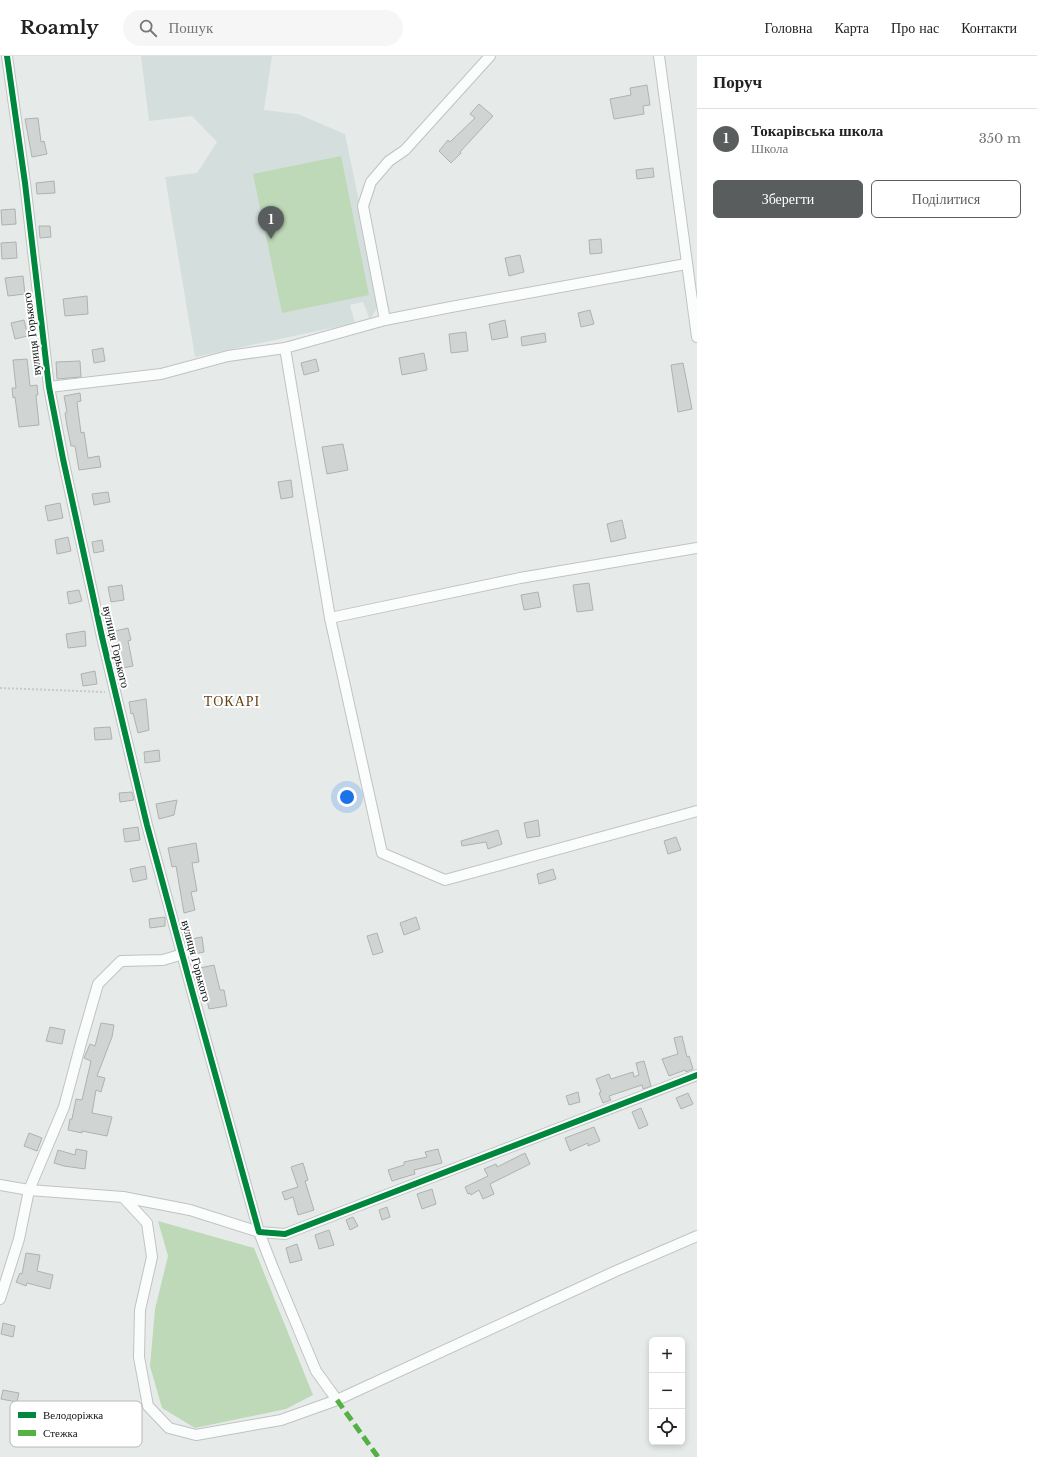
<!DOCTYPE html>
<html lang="uk">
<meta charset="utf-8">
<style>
:root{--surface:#fff;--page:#f6f6f6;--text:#222;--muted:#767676;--line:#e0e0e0;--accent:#5a5d5d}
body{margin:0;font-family:"Libre Baskerville",serif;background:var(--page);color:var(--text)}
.controls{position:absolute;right:12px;bottom:12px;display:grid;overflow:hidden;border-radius:6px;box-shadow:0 2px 6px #0003}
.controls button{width:36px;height:36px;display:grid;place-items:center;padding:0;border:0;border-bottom:1px solid var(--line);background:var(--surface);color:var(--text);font:20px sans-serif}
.you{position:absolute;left:347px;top:741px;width:14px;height:14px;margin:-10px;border:3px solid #fff;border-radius:50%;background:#1a73e8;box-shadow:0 0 0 6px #1a73e833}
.badge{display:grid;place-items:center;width:26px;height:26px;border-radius:50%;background:var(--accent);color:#fff;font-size:13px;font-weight:700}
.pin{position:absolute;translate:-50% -33px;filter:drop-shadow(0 1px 2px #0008)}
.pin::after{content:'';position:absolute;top:21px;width:14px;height:12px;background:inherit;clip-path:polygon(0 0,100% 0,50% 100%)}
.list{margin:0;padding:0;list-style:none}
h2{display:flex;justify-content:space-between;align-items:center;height:52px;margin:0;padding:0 16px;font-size:17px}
h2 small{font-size:13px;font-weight:400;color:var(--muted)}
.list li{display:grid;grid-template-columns:26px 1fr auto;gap:12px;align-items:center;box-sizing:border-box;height:60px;padding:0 16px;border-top:1px solid var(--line)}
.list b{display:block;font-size:15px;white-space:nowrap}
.list p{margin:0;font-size:13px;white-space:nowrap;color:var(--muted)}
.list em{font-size:13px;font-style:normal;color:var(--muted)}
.actions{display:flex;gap:8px;padding:12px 16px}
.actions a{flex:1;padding:9px 0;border:1px solid var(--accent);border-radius:6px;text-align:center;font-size:14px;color:var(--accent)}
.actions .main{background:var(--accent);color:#fff}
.icon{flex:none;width:22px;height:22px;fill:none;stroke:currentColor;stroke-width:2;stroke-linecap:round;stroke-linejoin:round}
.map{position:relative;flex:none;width:697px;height:1401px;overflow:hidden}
header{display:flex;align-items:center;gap:24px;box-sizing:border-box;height:56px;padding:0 20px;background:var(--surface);border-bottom:1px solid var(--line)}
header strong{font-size:19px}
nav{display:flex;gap:22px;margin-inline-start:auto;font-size:14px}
.search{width:280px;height:36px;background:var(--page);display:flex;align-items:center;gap:10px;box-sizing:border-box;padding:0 14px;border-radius:22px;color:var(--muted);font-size:15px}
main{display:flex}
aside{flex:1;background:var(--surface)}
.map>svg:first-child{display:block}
.built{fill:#d4dfdd}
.green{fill:#bed9b7}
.building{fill:#d0d4d3;stroke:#afb2b1}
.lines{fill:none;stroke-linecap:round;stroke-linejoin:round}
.street-casing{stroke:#c0c3c2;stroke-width:12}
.path{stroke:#c8caca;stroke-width:2;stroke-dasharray:2 2;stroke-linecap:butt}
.street{stroke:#fbfcfc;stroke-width:10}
.quiet{stroke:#54b144;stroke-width:5;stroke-dasharray:10 5;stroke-linecap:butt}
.cycleway-casing{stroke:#fff;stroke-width:8}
.cycleway{stroke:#00873e;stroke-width:6}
.labels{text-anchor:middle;stroke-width:4;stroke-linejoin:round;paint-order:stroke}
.street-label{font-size:12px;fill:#0e1111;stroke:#fff}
.quarter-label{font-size:14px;letter-spacing:1px;fill:#674112;stroke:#fff}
.key{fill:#fff;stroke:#b7b8b8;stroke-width:1}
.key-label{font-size:11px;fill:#0e1111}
</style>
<header>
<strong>Roamly</strong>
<div class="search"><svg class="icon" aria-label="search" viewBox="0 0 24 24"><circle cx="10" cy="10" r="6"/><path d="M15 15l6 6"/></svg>Пошук</div>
<nav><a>Головна</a><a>Карта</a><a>Про нас</a><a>Контакти</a></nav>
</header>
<main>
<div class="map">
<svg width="697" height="1401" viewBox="0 0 697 1401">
<rect width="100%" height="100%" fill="#e6ebea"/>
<path class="built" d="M141 0H272L264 54 298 58 345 78 380 246 370 264 363 246 350 249 355 267 195 301 165 121 197 117 217 86 192 60 149 65Z"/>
<g class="green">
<path d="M341 100 369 239 282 257 253 118Z"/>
<path d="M158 1165 254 1192 313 1339 286 1353 195 1372 162 1352 150 1310 155 1253 168 1200Z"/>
</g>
<g class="building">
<path d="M647 29 650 49 643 50 644 58 614 63 610 43 631 39 630 32Z"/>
<path d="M479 48 493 60 460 96 461 97 451 107 439 95 448 84 450 86 475 62 470 58Z"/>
<path d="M38 62 41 86 44 85 47 98 32 101 25 63Z"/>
<path d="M653 112 654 121 637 123 636 114Z"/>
<path d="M54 125 55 137 37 138 36 127Z"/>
<path d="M15 153 16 168 2 169 1 154Z"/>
<path d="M39 170H50L51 181 40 182Z"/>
<path d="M601 183 602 197 590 198 589 184Z"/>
<path d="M16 186 17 202 2 203 1 187Z"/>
<path d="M520 199 524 216 509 220 505 202Z"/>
<path d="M23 220 25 238 8 240 5 222Z"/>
<path d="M87 240 88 258 65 260 63 243Z"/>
<path d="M590 254 594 268 581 271 578 257Z"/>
<path d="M24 264 28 280 15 283 11 267Z"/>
<path d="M505 264 508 281 492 284 489 268Z"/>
<path d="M466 276 468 295 451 297 449 278Z"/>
<path d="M545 277 546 286 522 290 521 281Z"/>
<path d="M103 292 105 305 94 307 92 294Z"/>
<path d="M424 297 427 314 402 319 399 302Z"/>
<path d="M27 303 30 330 37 329 38 339H36L39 369 19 371 15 341 13 342 12 332H16L13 304Z"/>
<path d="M316 303 319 315 304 319 301 307Z"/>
<path d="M80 305 81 321 57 323 56 306Z"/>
<path d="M683 307 692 353 678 356 671 309Z"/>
<path d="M80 337 81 345 77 346 81 377 84 376 88 402 99 400 101 411 79 414 75 390H71L67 370 65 357 67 356 64 340Z"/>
<path d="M343 388 348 414 327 418 322 391Z"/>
<path d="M291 424 293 441 281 443 278 426Z"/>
<path d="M108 436 110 446 94 449 92 438Z"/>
<path d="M60 447 63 462 48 465 45 450Z"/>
<path d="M622 464 626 482 611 486 607 468Z"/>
<path d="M68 481 71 495 57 498 55 484Z"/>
<path d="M102 484 104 495 94 497 92 486Z"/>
<path d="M589 527 593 554 577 556 573 529Z"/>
<path d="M122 529 124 544 111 546 108 531Z"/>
<path d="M79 534 82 545 69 548 67 536Z"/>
<path d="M538 536 541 551 524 554 521 539Z"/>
<path d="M128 572 131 584 128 585 133 610 123 612 115 575Z"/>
<path d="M85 575 86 590 68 592 66 578Z"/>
<path d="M95 615 97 628 83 630 81 618Z"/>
<path d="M146 643 149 674 138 677 133 657 131 658 129 646Z"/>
<path d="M110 671 112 683 95 684 94 672Z"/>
<path d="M159 694 160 705 145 707 144 696Z"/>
<path d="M132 736 134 744 120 746 119 737Z"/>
<path d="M177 744 174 759 159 763 156 748Z"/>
<path d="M538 764 540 780 527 782 524 767Z"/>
<path d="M138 771 140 784 125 786 123 773Z"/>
<path d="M498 774 502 788 488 793 486 786 462 790 461 785Z"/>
<path d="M676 781 681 794 668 798 664 785Z"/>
<path d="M196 787 199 806 192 807 197 835 191 836 195 854 184 857 176 810 172 811 168 792Z"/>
<path d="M145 810 147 823 133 826 130 813Z"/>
<path d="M553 813 556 823 539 828 537 818Z"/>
<path d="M165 861V870L150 872 149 863Z"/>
<path d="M416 861 420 873 404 879 400 867Z"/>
<path d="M377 877 383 896 373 899 367 880Z"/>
<path d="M202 881 204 896 194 898 191 883Z"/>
<path d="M214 909 220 934H224L227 950 209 953 200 912Z"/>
<path d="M101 967 114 969 112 981 97 1020 105 1022 101 1036 96 1034 92 1057 112 1061 107 1080 82 1075V1077L68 1074 70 1063H72L76 1043 82 1044 91 1005 84 1002 90 988 95 990Z"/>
<path d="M50 971 65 974 62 988 46 985Z"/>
<path d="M682 980 687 1001 689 1000 693 1013 686 1016 685 1014 669 1020 662 1003 678 998 674 982Z"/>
<path d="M644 1005 651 1030 643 1033 642 1029 609 1040 611 1044 603 1047 599 1037 601 1036 596 1023 609 1018 611 1023 633 1016 634 1021 639 1019 636 1007Z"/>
<path d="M578 1036 580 1046 569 1049 566 1040Z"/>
<path d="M688 1037 693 1048 681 1053 676 1042Z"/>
<path d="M641 1052 648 1069 639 1073 632 1056Z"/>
<path d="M594 1071 600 1085 588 1090V1087L570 1095 565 1082Z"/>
<path d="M29 1077 42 1082 37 1095 24 1090Z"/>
<path d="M76 1093 87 1095 85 1113 64 1110 54 1107 58 1094 75 1099Z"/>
<path d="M438 1093 442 1107 414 1114 415 1118 392 1125 388 1114 404 1109V1106L427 1101 425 1096Z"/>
<path d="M525 1097 530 1108 490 1128 494 1138 483 1143 479 1134 471 1139 470 1137 468 1138 465 1131 488 1120 484 1113 496 1108 497 1111Z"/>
<path d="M303 1107 308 1124 305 1125 314 1154 298 1159 293 1141 285 1144 282 1136 298 1131 291 1111Z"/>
<path d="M432 1133 436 1148 422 1153 417 1138Z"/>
<path d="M387 1151 390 1161 382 1164 379 1154Z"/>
<path d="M353 1161 358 1170 350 1174 346 1164Z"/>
<path d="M329 1174 334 1189 319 1193 315 1179Z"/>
<path d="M297 1188 302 1204 290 1207 286 1192Z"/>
<path d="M26 1197 40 1199 37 1215 53 1219 50 1233 27 1227 26 1230 16 1226 20 1217 22 1218Z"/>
<path d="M3 1267 15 1270 13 1281 1 1278Z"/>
<path d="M3 1334 19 1337 17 1346 1 1343Z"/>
</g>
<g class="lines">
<defs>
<g id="street">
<path d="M7 0 25 127 49 331 63 403 102 581 147 769 191 931 259 1176 285 1178 697 1019"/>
<path d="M659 0 697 281"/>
<path d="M686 208 451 251 385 264 285 292 330 562 382 797 445 824 697 755"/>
<path d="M385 264 363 150 371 126 389 105 405 94 490 0"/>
<path d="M49 331 161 318 228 300 285 292"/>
<path d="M330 562 520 522 697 492"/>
<path d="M0 1129 29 1134 123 1141 190 1154 259 1176 273 1212 316 1315 337 1344"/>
<path d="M123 1141 147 1167 152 1201 140 1254 139 1301 148 1350 169 1372 196 1379 281 1364 337 1344 616 1215 697 1180"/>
<path d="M0 1243 19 1183 29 1134 64 1051 81 987 98 928 121 905 163 904 183 898"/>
</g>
</defs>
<use href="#street" class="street-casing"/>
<path class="path" d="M0 632 105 636"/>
<use href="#street" class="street"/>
<path class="quiet" d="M337 1344 378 1401"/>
<defs>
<path id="cycleway" d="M7 0 25 127 49 331 63 403 102 581 147 769 191 931 259 1176 285 1178 697 1019"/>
</defs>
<use href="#cycleway" class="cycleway-casing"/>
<use href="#cycleway" class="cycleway"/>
</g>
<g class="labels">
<g class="street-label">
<text transform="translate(32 278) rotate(-97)" y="4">вулиця Горького</text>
<text transform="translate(116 591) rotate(77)" y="4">вулиця Горького</text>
<text transform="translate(196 905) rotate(75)" y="4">вулиця Горького</text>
</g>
<g class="quarter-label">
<text x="232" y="650">ТОКАРІ</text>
</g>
</g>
<rect x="10" y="1345" width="132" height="46" rx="6" class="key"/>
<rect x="18" y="1356" width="18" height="6" fill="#00873e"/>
<rect x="18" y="1374" width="18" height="6" fill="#54b144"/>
<g class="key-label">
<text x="43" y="1363">Велодоріжка</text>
<text x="43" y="1381">Стежка</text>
</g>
</svg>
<div class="controls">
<button>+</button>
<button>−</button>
<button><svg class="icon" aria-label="locate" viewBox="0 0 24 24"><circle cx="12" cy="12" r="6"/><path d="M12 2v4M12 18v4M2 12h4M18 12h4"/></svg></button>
</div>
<div class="you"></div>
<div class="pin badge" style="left:271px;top:183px">1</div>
</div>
<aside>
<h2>Поруч<small></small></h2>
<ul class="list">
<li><span class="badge">1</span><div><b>Токарівська школа</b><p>Школа</p></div><em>350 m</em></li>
</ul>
<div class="actions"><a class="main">Зберегти</a><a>Поділитися</a></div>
</aside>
</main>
